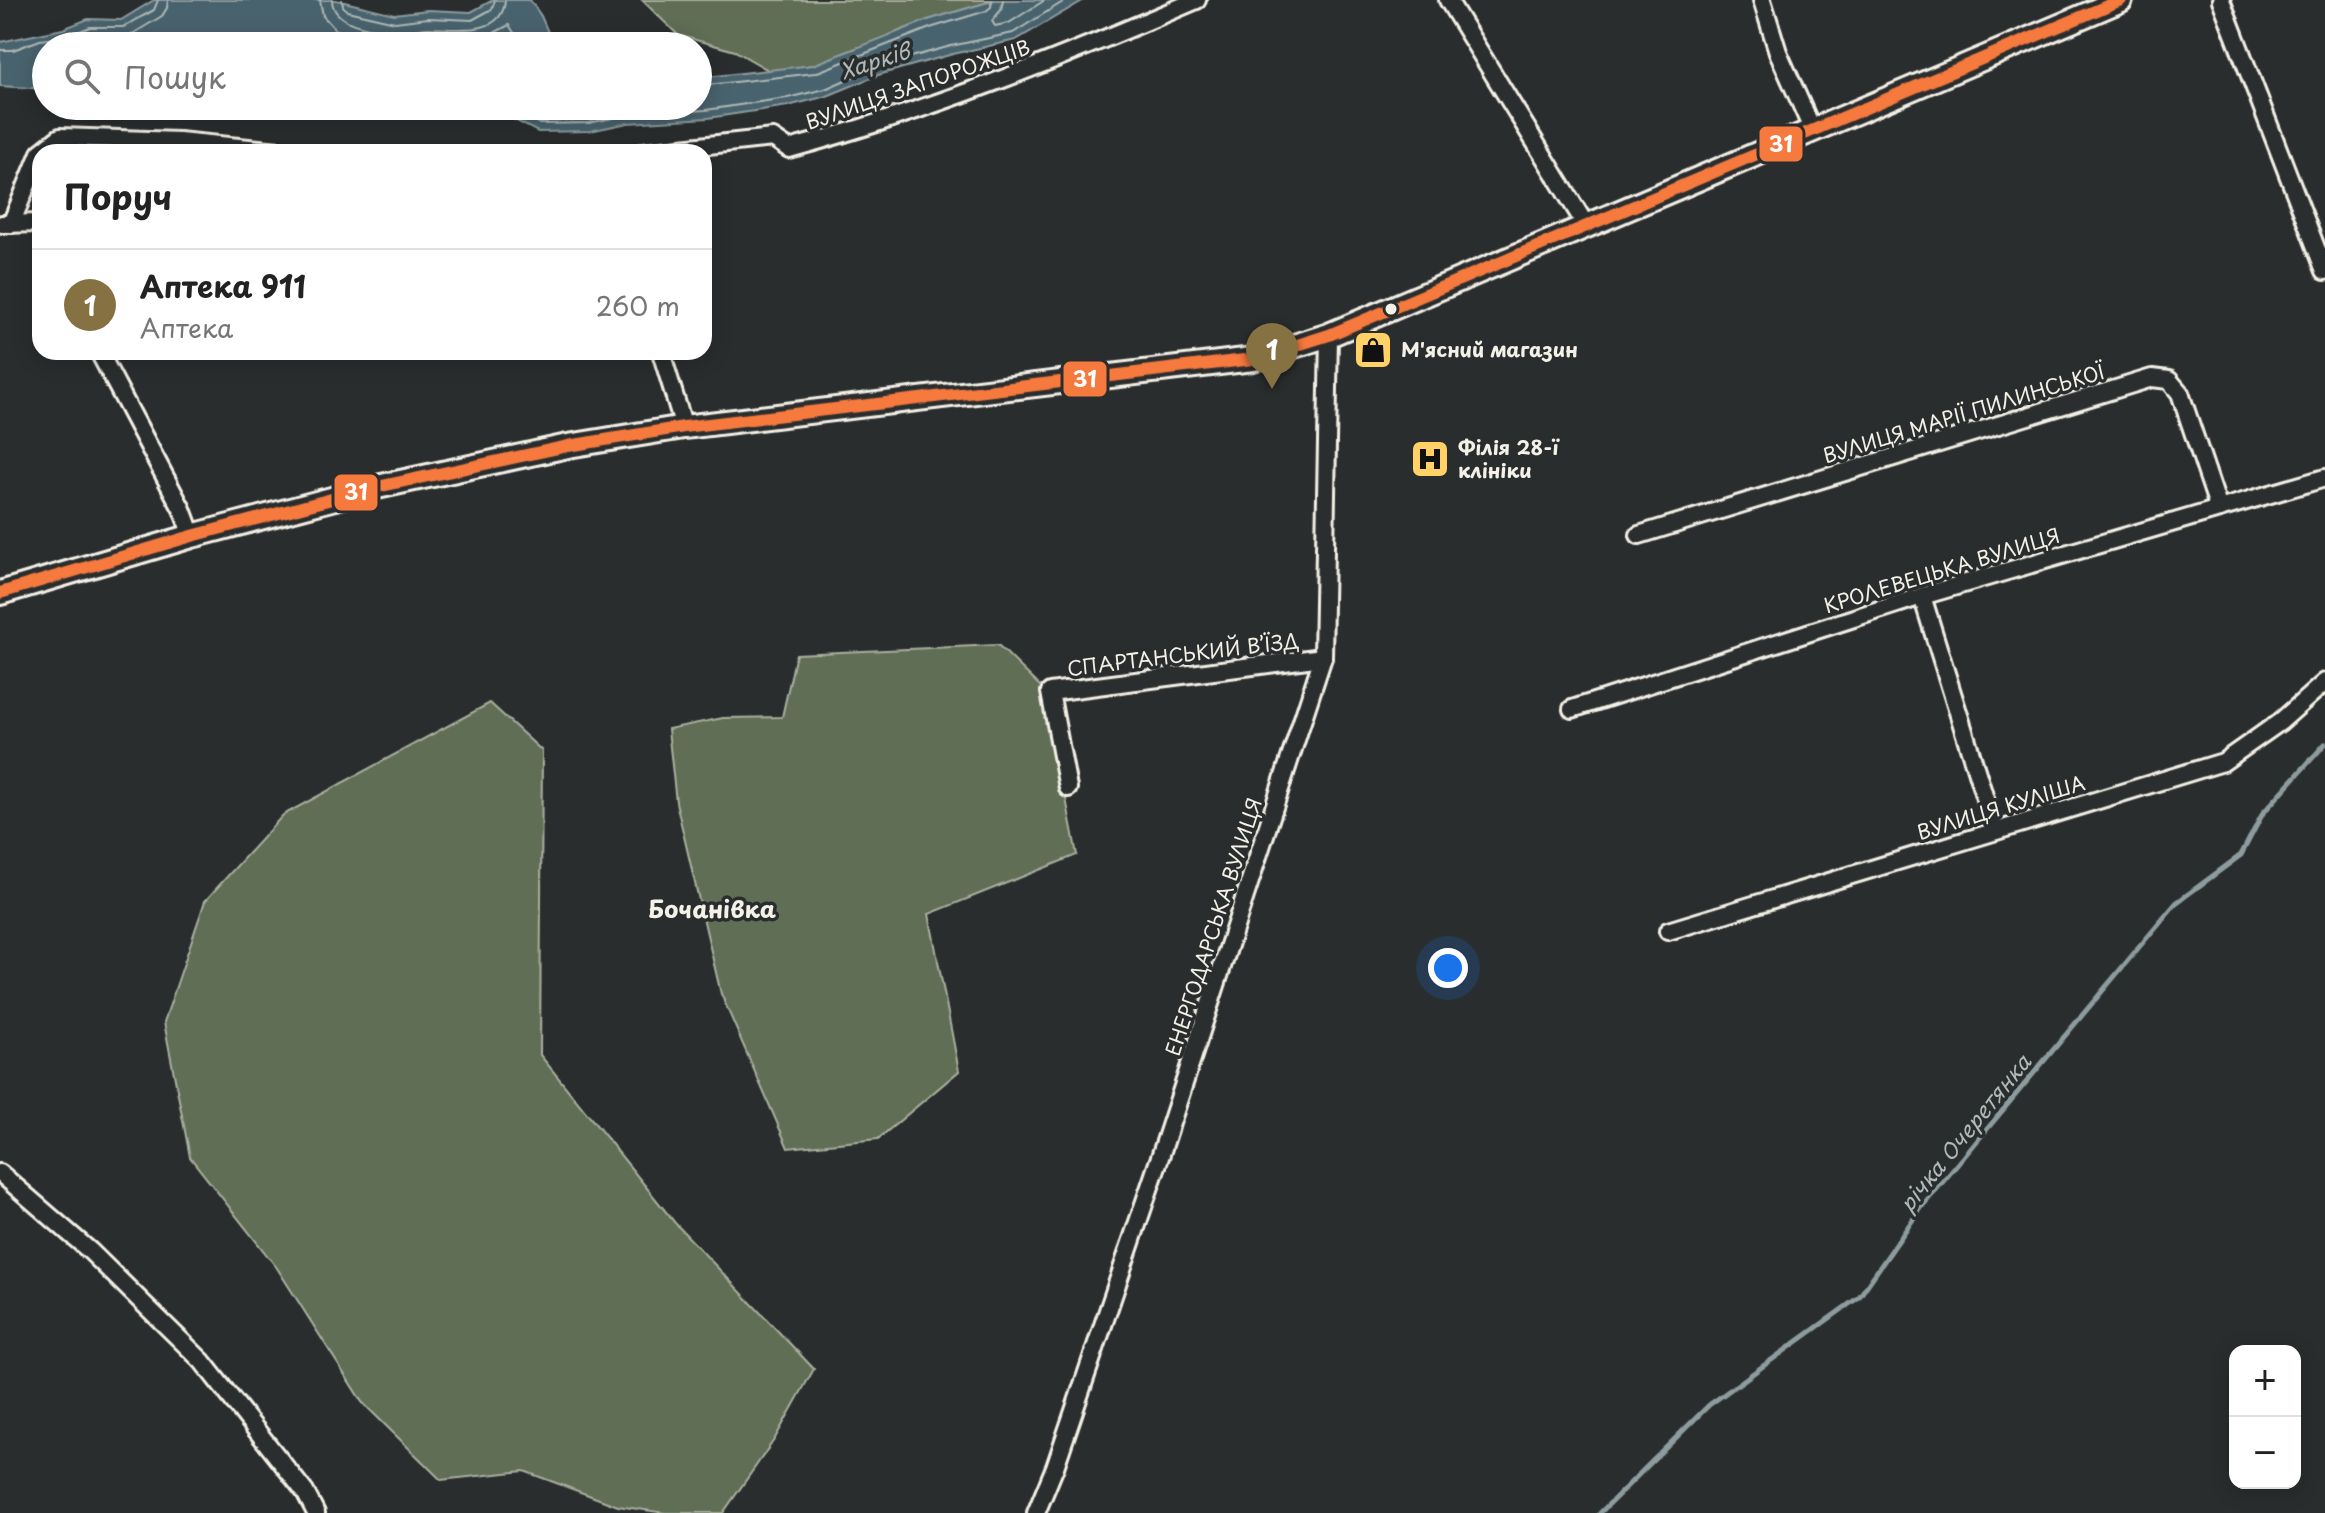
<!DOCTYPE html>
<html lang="uk">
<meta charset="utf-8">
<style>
:root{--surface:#fff;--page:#f6f6f6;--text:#222;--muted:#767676;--line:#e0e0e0;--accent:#857141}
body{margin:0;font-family:"Playpen Sans",sans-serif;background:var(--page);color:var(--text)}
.controls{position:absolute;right:24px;bottom:24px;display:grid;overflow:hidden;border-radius:16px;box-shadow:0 4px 20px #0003}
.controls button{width:72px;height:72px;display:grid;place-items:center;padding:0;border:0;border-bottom:2px solid var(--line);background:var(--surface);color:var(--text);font:40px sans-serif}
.you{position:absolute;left:1448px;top:968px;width:28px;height:28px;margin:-20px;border:6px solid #fff;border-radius:50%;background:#1a73e8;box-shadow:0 0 0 12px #1a73e833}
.badge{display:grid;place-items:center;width:52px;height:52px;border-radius:50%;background:var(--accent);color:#fff;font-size:26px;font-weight:700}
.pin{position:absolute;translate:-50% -66px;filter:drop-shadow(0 2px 4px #0008)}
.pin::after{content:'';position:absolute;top:42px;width:28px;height:24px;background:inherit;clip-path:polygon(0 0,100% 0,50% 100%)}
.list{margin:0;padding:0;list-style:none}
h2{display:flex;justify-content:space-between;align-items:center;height:104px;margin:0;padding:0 32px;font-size:34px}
h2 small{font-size:26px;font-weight:400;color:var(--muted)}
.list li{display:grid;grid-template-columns:52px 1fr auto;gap:24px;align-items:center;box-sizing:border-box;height:112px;padding:0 32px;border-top:2px solid var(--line)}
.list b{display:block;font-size:30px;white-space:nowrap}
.list p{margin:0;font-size:26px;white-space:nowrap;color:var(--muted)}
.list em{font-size:26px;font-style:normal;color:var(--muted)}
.icon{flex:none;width:44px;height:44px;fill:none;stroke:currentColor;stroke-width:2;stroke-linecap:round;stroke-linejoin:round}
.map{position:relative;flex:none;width:2325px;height:1513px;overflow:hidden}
.search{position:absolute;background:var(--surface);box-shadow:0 4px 20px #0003;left:32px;top:32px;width:680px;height:88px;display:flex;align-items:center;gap:20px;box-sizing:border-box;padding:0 28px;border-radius:44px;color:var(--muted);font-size:30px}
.panel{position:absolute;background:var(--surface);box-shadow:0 4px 20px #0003;left:32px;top:144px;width:680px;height:216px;border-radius:24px}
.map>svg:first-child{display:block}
.green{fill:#616e56;stroke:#aab09f;stroke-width:2}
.water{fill:#49646e;stroke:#8d9c9f;stroke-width:2}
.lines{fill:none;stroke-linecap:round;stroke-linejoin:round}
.shore{stroke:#b0b9b7;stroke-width:2}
.stream{stroke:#8d9c9f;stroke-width:5}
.street-casing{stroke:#f4f1e8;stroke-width:22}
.secondary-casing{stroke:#f4f1e8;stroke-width:28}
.street{stroke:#2a2d2e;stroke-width:16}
.secondary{stroke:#2a2d2e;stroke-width:22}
.bus-1-casing{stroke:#2a2d2e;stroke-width:18}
.bus-1{stroke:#f6793e;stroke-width:12}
.bus-dot{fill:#f4f1e8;stroke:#2a2d2e;stroke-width:3}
.labels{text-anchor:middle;stroke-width:7;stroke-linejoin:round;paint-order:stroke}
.street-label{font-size:20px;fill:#f4f1e8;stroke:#2a2d2e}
.poi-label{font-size:20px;font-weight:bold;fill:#f4f1e8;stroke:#2a2d2e;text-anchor:start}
.water-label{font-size:22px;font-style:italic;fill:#b0b9b7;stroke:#2a2d2e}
.quarter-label{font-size:24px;font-weight:bold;fill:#f4f1e8;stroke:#2a2d2e}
.line-badge{stroke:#2a2d2e;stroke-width:3}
.badge-label{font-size:22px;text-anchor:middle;font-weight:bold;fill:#fff}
</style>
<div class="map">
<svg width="2325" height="1513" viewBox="0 0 2325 1513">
<rect width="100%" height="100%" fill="#2a2d2e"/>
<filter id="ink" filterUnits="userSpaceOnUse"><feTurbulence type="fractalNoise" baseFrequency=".0125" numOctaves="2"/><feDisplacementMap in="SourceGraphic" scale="16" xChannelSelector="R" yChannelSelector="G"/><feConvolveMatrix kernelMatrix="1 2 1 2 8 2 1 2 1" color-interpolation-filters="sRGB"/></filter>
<g filter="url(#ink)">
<g class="green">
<path d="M642 0H995L928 20 813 65 770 71 735 51 678 35Z"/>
<path d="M998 645 1045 691 1077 855 929 914 959 1071 878 1139 788 1148 721 994 676 802 668 729 723 718 782 717 796 654Z"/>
<path d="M490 703 542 751 540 1055 675 1223 814 1369 774 1440 723 1513H665L618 1506 524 1471 441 1480 362 1402 277 1268 190 1157 164 1022 205 901 283 815Z"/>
</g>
<g class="water">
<path d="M154 0H336L394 14 428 10 471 12 493 0H530L541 16 554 46H46V89L0 86V42L63 29 88 19 121 20Z"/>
<path d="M995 0H1084L1016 40 953 54 878 75 827 96 788 106 708 118 628 123 590 131 538 132 491 108 477 106H698V78L813 65 928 20Z"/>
</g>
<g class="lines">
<g class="shore">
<path d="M320 0 323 16 336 30 389 43 429 40 477 42 509 25 523 46"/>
<path d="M332 0C333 25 371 29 391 31 403 33 416 29 428 28 453 28 503 38 505 0"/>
<path d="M342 0 343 6 347 11 395 22 428 18 472 20 492 9 495 0"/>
<path d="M1003 0 1001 10 992 21 995 26 1009 23 1045 0"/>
<path d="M69 46 91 37 129 36 162 16 167 8 168 0"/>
<path d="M0 50H13L40 40 65 37 90 27H123L154 10 158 0"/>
<path d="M698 86 815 73 930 28 986 11 991 7 992 0"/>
<path d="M505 106 540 124 589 123 627 115 706 110 787 98 825 89 875 67 951 46 1013 33 1066 0"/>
<path d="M526 106C556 121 591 113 622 106"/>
</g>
<path class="stream" d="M1600 1513 1709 1405 1859 1297 1921 1208 2176 903 2241 855 2263 813 2325 744"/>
<defs>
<g id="street">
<path d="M1448 0 1587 227"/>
<path d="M1762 0 1778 52 1813 131"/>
<path d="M2221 0 2325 271"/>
<path d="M41 152 60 137 179 141 289 152"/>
<path d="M644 152 773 138 789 149C929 111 1064 57 1197 0"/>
<path d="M2 224 40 223"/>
<path d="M11 224 40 153"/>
<path d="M99 352 182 509 192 536"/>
<path d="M661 352 684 427"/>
<path d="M1639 535 2152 378 2169 380 2180 393 2219 509"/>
<path d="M1922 596 1995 831"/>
<path d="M1572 709 1922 596 2325 478"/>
<path d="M1068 788 1050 692 1323 657"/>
<path d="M1668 931 2223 762 2280 722 2325 682"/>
<path d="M0 1173 90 1251 202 1361 305 1492 316 1513"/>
<path d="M1036 1513 1055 1467 1160 1157 1323 657 1329 335"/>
</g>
<path id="secondary" d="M0 593 192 536 377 487 568 446 684 427 1253 359 1329 335 2121 0"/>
</defs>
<use href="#street" class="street-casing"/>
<use href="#secondary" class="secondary-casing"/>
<use href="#street" class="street"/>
<use href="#secondary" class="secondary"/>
<defs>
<path id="bus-1" d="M0 593 192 536 377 487 568 446 684 427 1253 359 1329 335 2121 0"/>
</defs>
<use href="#bus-1" class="bus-1-casing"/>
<use href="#bus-1" class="bus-1"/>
</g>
</g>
<defs>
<symbol id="shop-square" viewBox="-11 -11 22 22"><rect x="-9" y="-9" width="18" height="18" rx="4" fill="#ffd166" stroke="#2a2d2e"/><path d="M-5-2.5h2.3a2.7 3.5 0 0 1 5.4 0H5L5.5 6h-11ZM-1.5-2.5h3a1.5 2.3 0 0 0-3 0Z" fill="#111"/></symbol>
<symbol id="hospital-square" viewBox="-11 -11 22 22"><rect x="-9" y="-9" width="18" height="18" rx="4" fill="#ffd166" stroke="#2a2d2e"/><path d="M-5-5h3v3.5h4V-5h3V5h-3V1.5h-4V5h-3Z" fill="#111"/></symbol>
</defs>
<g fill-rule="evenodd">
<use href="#shop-square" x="1351" y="328" width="44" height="44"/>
<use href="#hospital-square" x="1408" y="437" width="44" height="44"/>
</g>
<circle class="bus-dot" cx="1391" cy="309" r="7"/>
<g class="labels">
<g class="street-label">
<text transform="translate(918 85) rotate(-19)" y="7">ВУЛИЦЯ ЗАПОРОЖЦІВ</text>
<text transform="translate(1964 414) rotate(-17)" y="7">ВУЛИЦЯ МАРІЇ ПИЛИНСЬКОЇ</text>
<text transform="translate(1942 571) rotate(-17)" y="7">КРОЛЕВЕЦЬКА ВУЛИЦЯ</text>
<text transform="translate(1183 655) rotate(-7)" y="7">СПАРТАНСЬКИЙ В’ЇЗД</text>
<text transform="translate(2001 808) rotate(-17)" y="7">ВУЛИЦЯ КУЛІША</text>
<text transform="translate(1214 927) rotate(-72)" y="7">ЕНЕРГОДАРСЬКА ВУЛИЦЯ</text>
</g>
<g class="poi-label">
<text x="1401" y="357">М'ясний магазин</text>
<text x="1458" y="455">Філія 28-ї<tspan x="1458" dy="23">клініки</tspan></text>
</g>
<g class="water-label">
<text transform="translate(875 61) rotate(-18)" y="8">Харків</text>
<text transform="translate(1965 1133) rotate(-51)" y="8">річка Очеретянка</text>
</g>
<g class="quarter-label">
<text x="712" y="918">Бочанівка</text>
</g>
</g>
<g class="line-badge">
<rect x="1758" y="125" width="46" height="38" rx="8" fill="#f6793e"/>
<rect x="1062" y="360" width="46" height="38" rx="8" fill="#f6793e"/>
<rect x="333" y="473" width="46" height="39" rx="8" fill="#f6793e"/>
</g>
<g class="badge-label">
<text x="1781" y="152">31</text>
<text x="1085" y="387">31</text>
<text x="356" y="500">31</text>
</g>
</svg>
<div class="controls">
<button>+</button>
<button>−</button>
</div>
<div class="you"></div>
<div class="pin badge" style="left:1272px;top:389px">1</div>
<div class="search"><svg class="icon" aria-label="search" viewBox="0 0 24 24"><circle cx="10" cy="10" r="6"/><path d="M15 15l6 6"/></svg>Пошук</div>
<section class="panel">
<h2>Поруч<small></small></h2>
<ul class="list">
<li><span class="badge">1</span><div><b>Аптека 911</b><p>Аптека</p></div><em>260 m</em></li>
</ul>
</section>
</div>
